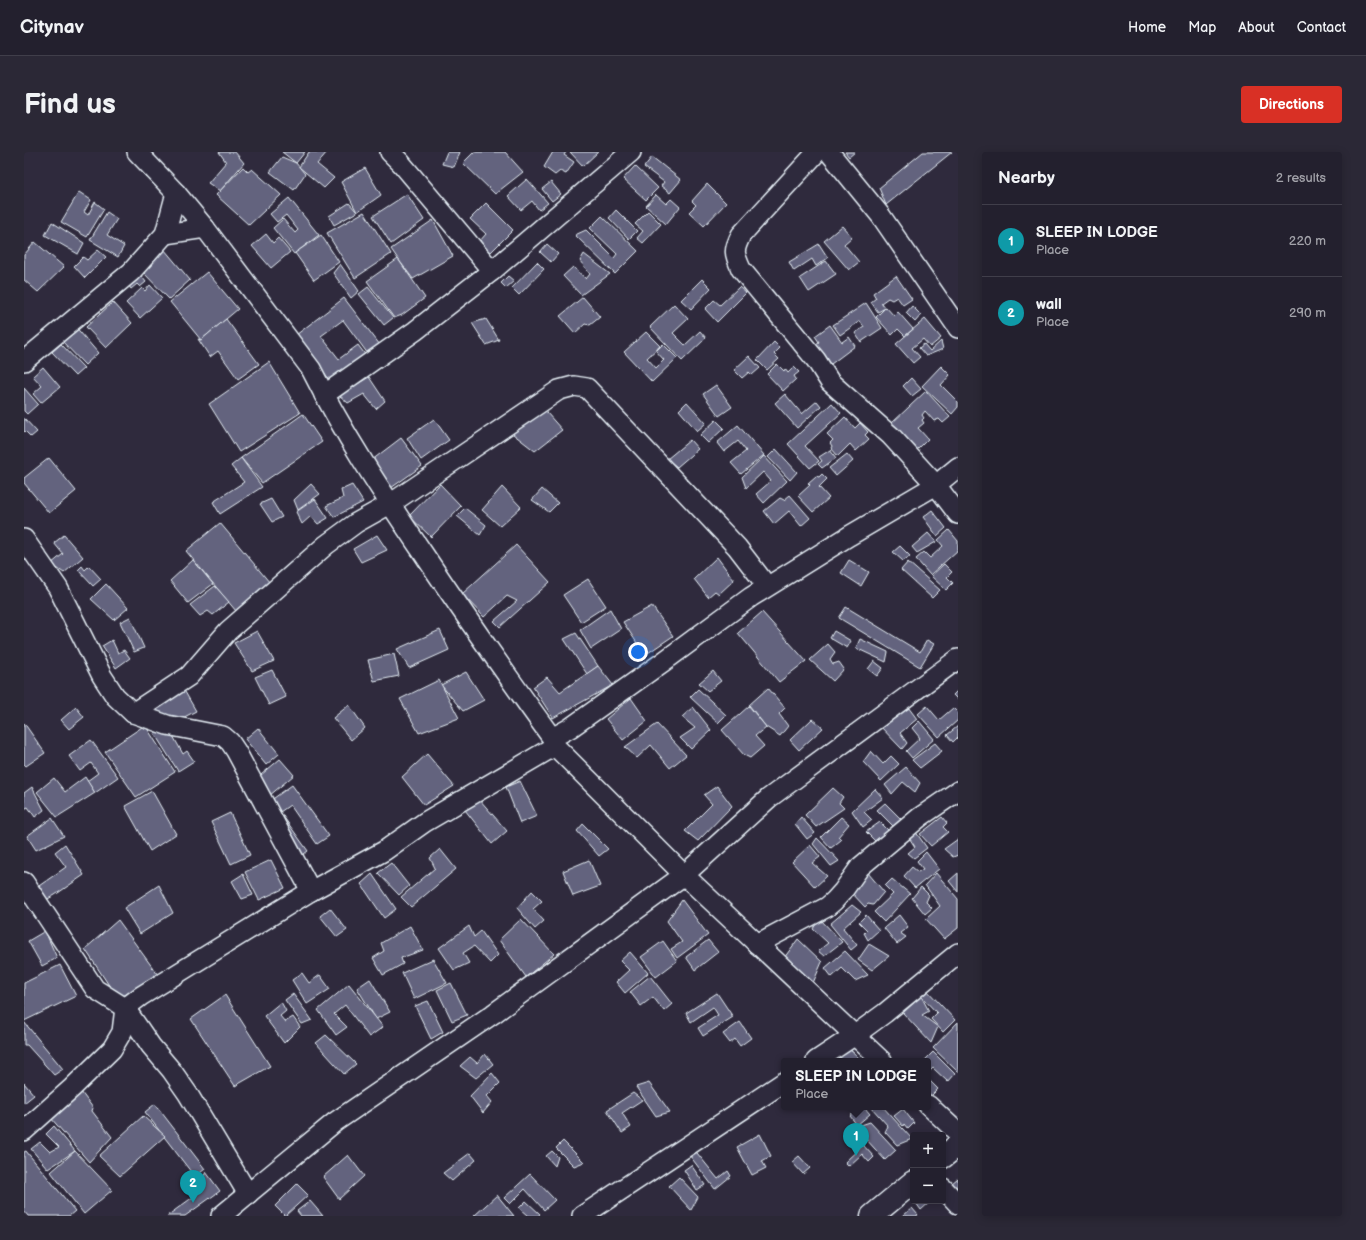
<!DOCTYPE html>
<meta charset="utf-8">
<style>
:root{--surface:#23202e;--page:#2b2836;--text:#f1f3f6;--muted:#a3a3aa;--line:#403e4a;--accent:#d93025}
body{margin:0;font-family:"Balsamiq Sans",sans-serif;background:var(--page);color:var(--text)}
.controls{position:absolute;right:12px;bottom:12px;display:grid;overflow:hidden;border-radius:4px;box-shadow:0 2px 10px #0003}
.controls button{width:36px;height:36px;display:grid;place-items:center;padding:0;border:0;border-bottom:1px solid var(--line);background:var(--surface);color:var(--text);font:20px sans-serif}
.you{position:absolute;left:614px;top:500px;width:14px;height:14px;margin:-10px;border:3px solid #fff;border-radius:50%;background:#1a73e8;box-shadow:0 0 0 6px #1a73e833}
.badge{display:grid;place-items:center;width:26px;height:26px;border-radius:50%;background:var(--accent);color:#fff;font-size:13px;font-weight:700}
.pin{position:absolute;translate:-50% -33px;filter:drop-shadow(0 1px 2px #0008)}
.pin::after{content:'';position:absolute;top:21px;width:14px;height:12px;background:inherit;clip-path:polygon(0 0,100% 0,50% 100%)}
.popup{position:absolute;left:757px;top:906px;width:150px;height:52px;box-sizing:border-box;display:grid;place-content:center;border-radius:4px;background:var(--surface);filter:drop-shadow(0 1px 3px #0005);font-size:13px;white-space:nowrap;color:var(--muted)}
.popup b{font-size:15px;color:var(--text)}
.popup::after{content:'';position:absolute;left:50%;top:100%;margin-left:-8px;border:8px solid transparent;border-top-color:var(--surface)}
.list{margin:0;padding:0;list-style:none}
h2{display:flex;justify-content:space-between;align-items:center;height:52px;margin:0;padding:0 16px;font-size:17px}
h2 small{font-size:13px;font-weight:400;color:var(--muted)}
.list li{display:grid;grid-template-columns:26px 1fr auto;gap:12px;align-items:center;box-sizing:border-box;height:72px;padding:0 16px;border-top:1px solid var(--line)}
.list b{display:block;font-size:15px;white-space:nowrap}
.list p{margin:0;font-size:13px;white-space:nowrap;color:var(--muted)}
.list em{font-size:13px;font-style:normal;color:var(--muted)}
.map{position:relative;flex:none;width:934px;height:1064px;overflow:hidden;border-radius:4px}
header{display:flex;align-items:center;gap:24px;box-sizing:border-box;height:56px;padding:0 20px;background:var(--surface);border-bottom:1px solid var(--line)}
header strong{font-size:19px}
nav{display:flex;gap:22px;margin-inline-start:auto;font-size:14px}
.intro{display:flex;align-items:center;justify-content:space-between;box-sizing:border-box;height:96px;padding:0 24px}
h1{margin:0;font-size:28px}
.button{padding:10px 18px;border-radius:4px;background:var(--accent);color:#fff;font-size:14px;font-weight:700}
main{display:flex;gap:24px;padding:0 24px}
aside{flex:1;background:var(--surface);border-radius:4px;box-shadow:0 2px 10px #0003}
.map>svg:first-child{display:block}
.building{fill:#64647e;stroke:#e8f1f8}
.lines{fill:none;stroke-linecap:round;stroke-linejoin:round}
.minor-casing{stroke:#e8f1f8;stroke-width:22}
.secondary-casing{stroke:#e8f1f8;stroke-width:25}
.minor{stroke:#2f2a3d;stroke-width:19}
.secondary{stroke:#2f2a3d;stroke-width:22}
</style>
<header>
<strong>Citynav</strong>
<nav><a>Home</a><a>Map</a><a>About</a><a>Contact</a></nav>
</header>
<div class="intro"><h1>Find us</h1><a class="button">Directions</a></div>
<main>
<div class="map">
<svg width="934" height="1064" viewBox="0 0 934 1064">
<rect width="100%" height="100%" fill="#2f2a3d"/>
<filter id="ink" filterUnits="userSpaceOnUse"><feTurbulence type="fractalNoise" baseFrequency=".025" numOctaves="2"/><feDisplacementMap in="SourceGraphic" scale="8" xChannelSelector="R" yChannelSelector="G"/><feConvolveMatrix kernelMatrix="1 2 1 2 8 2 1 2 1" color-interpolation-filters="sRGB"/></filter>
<g filter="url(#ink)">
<g class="building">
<path d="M195 0H211L220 11 196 39 184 31 202 10Z"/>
<path d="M258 0H281L272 11Z"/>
<path d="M285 0H303L293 12 310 26 300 36 275 15Z"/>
<path d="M423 0H436L430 15 418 12Z"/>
<path d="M450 0H481L499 20 471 42 439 11Z"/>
<path d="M529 0H542L540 3 550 10 542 22 536 19 531 23 520 15Z"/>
<path d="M546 0H574L559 14Z"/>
<path d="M821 0H831L825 5Z"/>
<path d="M899 0H928L862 53 855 36Z"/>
<path d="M258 5 272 11 281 22 270 38 246 20Z"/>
<path d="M628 5 657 28 646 41 637 34 640 30 620 15Z"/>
<path d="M611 14 634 36 622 48 599 27Z"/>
<path d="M219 15 224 20 228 17 257 43 225 73 192 43Z"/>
<path d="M341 16 357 43 333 60 317 30Z"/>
<path d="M503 27 524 51 515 58 508 49 497 58 484 44Z"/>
<path d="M527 30 537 42 528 49 518 37Z"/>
<path d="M683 32 702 51 680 74 665 60 672 53 668 49Z"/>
<path d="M55 40 67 48 60 60 64 63 71 50 80 57 63 85 37 70Z"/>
<path d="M383 42 400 68 367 92 349 64Z"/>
<path d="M632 43 642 52 647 47 656 55 642 72 622 54Z"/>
<path d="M265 46 295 83 270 102 249 76 259 67 271 81 274 78 262 63 253 70 246 62Z"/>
<path d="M325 51 333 60 310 73 305 64Z"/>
<path d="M462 51 489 78 466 101 455 90 462 82 446 67Z"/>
<path d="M592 58 613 79 605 87 585 66Z"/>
<path d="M624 59 637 72 619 91 613 86 619 79 611 72Z"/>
<path d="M83 60 93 67 83 83 100 94 94 105 66 88Z"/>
<path d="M340 60 367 102 331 126 303 81Z"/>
<path d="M578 64 614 99 591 122 551 83 562 78 590 106 593 102 566 76Z"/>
<path d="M409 68 429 104 389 127 374 107 367 97Z"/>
<path d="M28 70 60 91 54 102 21 83Z"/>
<path d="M818 74 828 85 820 92 835 110 825 118 800 89Z"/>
<path d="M242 82 249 91 254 86 266 100 247 116 228 94Z"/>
<path d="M297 83 315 110 290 128 271 101Z"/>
<path d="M11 90 40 115 14 140 0 128V103Z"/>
<path d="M523 92 534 102 527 110 516 100Z"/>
<path d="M795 92 804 106 792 114 788 107 770 119 765 110Z"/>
<path d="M140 97 166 128 145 147 118 119Z"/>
<path d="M74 98 82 105 61 126 50 114 59 105 63 108Z"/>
<path d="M560 102 586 122 557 143 539 124 549 115 562 127 566 122 556 109Z"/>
<path d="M374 107 401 146 378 163 370 166 343 129Z"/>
<path d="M802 109 812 122 785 140 776 126Z"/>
<path d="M513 110 520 117 495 143 488 136Z"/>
<path d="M316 112 335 139 327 146 309 121Z"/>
<path d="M183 120 214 157 177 188 146 150Z"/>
<path d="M115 121 122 130 116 135 113 132 107 137 103 131Z"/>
<path d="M484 124 490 129 482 136 477 131Z"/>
<path d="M872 124 888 147 879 153 873 145 868 148 864 146 857 151 861 156 854 160 847 150 852 146 849 141Z"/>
<path d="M678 127 687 136 667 157 657 148Z"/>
<path d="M126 133 138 146 116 166 102 151 118 136 121 139Z"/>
<path d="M344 135 369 166 360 173 335 142Z"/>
<path d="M715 135 722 141 693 170 681 157 690 148 696 153Z"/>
<path d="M559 145 576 165 566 173 561 172 551 181 536 164Z"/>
<path d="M320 146 356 193 344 202 319 168 297 184 315 207 334 193 343 205 308 231 272 183Z"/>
<path d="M89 150 108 171 82 196 62 175Z"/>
<path d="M842 151 858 176 837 190 831 181 840 175 836 169 816 183 809 173Z"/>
<path d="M650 152 664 167 649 181 661 193 676 179 682 186 658 209 626 175Z"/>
<path d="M888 154 897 163 891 170 882 161Z"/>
<path d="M862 155 870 164 874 160 889 177 881 184 874 177 868 183 852 165Z"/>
<path d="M202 167 235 212 214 227 194 199 186 205 174 187 177 188Z"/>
<path d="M462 167 475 188 462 193 448 171Z"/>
<path d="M901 167 917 186 906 195 899 187 888 196 896 205 889 211 872 192Z"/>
<path d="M50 173 74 201 61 213 36 187Z"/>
<path d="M806 173 818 190 825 185 831 194 807 212 792 192 795 190 791 184Z"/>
<path d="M622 180 636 194 623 206 632 216 640 208 632 199 639 192 653 206 628 230 600 200Z"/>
<path d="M917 189 919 197 902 204 895 196 900 192 906 199Z"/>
<path d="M750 190 756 196 750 202 755 207 743 218 733 208Z"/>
<path d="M37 192 60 216 51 224 28 200Z"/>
<path d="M725 204 736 216 728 223 725 220 718 226 710 218Z"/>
<path d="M245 210 276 261 215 300 185 252Z"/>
<path d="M753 212 760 219 761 217 764 221 770 215 775 220 770 224 772 227 759 239 743 222Z"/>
<path d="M917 214 926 223 917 233 934 250V255L928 262 898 234Z"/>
<path d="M19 215 36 235 17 251 9 242 18 234 9 224Z"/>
<path d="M345 225 361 249 352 257 340 242 324 251 315 243Z"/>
<path d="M887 226 897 237 888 244 879 234Z"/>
<path d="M692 233 708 255 695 264 679 242Z"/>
<path d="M0 236 14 252 3 262 0 259Z"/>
<path d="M902 239 926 265 919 271 915 267 910 269 901 259 898 263 900 266 898 268 900 271 894 276 904 287 893 298 868 271Z"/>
<path d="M761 242 778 262 793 249 797 254 773 276 751 251Z"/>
<path d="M663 250 682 271 673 279 655 258Z"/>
<path d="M808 251 817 261 781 294 795 309 786 316 764 292Z"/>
<path d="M515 252 538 278 511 299 489 282Z"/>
<path d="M279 262 298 290 238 331 217 306Z"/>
<path d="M821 265 831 276 836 271 844 280 841 283 845 287 832 299 826 292 814 304 807 296 808 294 806 291 809 288 803 282Z"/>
<path d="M0 266 13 280 7 285 1 279 0 280Z"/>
<path d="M410 267 425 288 397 308 383 286Z"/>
<path d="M692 268 700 276 684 291 676 283Z"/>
<path d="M714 273 740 303 717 322 707 311 722 299 714 289 700 300 693 291Z"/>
<path d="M377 286 398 314 367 336 348 308Z"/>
<path d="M666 288 674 297 653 315 643 307Z"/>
<path d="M752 297 773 320 766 328 744 305Z"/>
<path d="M806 298 812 306 798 316 794 312 798 309 795 305Z"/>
<path d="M823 302 829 309 812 324 805 316Z"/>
<path d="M740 304 763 329 740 351 732 342 747 329 739 320 722 336 718 325Z"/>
<path d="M25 306 52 339 25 361 0 331V326Z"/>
<path d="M217 306 238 335 196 362 189 350 220 330 207 314Z"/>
<path d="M798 322 803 327 795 335 805 346 789 360 774 344 786 333 784 331 792 324 795 325Z"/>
<path d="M287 332 296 342 274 358 270 348Z"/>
<path d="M416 332 437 354 407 385 385 364Z"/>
<path d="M328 333 339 350 310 365 302 354 319 346 317 338Z"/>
<path d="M478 335 497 355 476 374 458 358Z"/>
<path d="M518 337 534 351 525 360 508 348Z"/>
<path d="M766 343 786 366 777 374 765 359 750 372 740 359 756 346 760 348Z"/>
<path d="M247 347 258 365 248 370 236 352Z"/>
<path d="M291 347 304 366 294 372 287 364 278 372 272 360Z"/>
<path d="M441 356 462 373 456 383 433 364Z"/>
<path d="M908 358 922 376 913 384 899 365Z"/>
<path d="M196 371 246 431 212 459 162 399Z"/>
<path d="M925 378 934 389V398L906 423 892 407 900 400 906 406 919 394 914 388Z"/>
<path d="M904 381 912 390 893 401 888 395Z"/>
<path d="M40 383 59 405 40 421 27 412 39 402 30 391Z"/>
<path d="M353 383 363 398 337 410 329 397Z"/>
<path d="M492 393 526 430 476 475 470 469 493 449 483 444 460 465 438 442Z"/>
<path d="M876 394 886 404 879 409 869 400Z"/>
<path d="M693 405 710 428 695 442 691 439 684 445 670 427Z"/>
<path d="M169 408 189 432 164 451 146 429Z"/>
<path d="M825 408 845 420 837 434 817 421Z"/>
<path d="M884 410 916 438 908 446 877 418Z"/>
<path d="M920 412 928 420 923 425 929 431 922 438 907 424Z"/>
<path d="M58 414 61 418 65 414 77 427 69 434 54 418Z"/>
<path d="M564 427 582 454 557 470 539 443Z"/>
<path d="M82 432 104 456 90 468 67 447Z"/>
<path d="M191 434 205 450 189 463 184 459 176 464 166 453Z"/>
<path d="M628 454 649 484 621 503 599 470Z"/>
<path d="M822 455 896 500 903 488 910 492 896 515 815 466Z"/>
<path d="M586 457 597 477 567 497 556 478Z"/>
<path d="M738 460 782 509 755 530 714 481Z"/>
<path d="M106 465 120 496 110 500 96 470Z"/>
<path d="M416 478 425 498 385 516 373 497Z"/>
<path d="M233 479 250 509 228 519 210 491Z"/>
<path d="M810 479 827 489 823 496 806 486Z"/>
<path d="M552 481 574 514 563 522 540 487Z"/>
<path d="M836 487 864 500 862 510 832 496Z"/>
<path d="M88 488 94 501 100 498 106 506 92 516 78 494Z"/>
<path d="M804 492 811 500 806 507 809 512 815 510 820 517 809 529 786 508Z"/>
<path d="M370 502 375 524 350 529 344 508Z"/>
<path d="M850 509 859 516 853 524 844 517Z"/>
<path d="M574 514 589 533 529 566 509 535 523 525 536 540Z"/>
<path d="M248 518 262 545 245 553 231 525Z"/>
<path d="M689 519 697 529 684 539 675 531Z"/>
<path d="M442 520 460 548 439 559 417 533Z"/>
<path d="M415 528 435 566 395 581 376 547Z"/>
<path d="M157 533 172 559 135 578 121 556Z"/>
<path d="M744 536 761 556 755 562 764 574 756 584 742 575 725 553Z"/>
<path d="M674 537 702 563 694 571 666 545Z"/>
<path d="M934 538V548L929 543Z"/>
<path d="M607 546 623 569 599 588 582 567Z"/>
<path d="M881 551 893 567 876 581 883 591 878 597 853 571Z"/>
<path d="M325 553 341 576 327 588 309 566Z"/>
<path d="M725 554 742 575 731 584 740 594 726 606 720 603 698 578Z"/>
<path d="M903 554 915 568 929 556 934 561V568L915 585 894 562Z"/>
<path d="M52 555 60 565 45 577 37 568Z"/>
<path d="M669 555 687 578 667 597 656 586 671 576 658 565Z"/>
<path d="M788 567 799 576 775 598 766 588Z"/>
<path d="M895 569 910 587 888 606 882 599 896 586 888 576Z"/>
<path d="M0 571 21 601 2 614 0 612Z"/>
<path d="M633 572 662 603 646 616 627 593 613 606 601 595Z"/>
<path d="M121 573 151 620 112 645 81 600Z"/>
<path d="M143 573 159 602 163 599 170 609 154 619 130 581Z"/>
<path d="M934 574V585L929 590 923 583Z"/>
<path d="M234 576 255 602 242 613 221 587Z"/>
<path d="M67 588 94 625 71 641 63 629 74 621 67 611 56 619 45 604Z"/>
<path d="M911 591 918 599 896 616 888 608Z"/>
<path d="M847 599 859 612 867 604 875 612 857 629 839 610Z"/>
<path d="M403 602 430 634 400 653 378 625Z"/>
<path d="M256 607 270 623 245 644 231 628Z"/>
<path d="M882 615 896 631 891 640 879 630 868 642 861 633Z"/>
<path d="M61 625 71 641 33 665 13 640 30 626 41 640Z"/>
<path d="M496 629 513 664 496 671 482 635Z"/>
<path d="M268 633 305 684 293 692 266 653 256 660 284 699 272 708 235 657Z"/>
<path d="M693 634 708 654 674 689 661 679 688 652 680 643Z"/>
<path d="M8 635 20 658 11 665 4 655 0 657V641Z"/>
<path d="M809 636 819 645 815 651 820 656 792 675 781 663Z"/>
<path d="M851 637 859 646 840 660 848 668 839 675 828 659Z"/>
<path d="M128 639 152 682 126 699 101 654Z"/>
<path d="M455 647 483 679 468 692 441 658Z"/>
<path d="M861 651 878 668 870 675 853 658Z"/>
<path d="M206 661 226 703 207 712 187 670Z"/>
<path d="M777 665 791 681 783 687 771 672Z"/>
<path d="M817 665 825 672 814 685 817 688 807 696 797 685Z"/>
<path d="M918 665 923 671 919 675 924 680 907 694 896 682Z"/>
<path d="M28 666 40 684 12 698 3 684Z"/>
<path d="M856 670 866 680 853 691 842 680Z"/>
<path d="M559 672 584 697 575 704 553 679Z"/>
<path d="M889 676 903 696 890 706 884 701 891 695 884 684Z"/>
<path d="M793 686 815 709 807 714 789 692Z"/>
<path d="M934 687V703L929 705 920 697Z"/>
<path d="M41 692 60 723 31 743 22 748 12 736 42 715 31 700Z"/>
<path d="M786 693 796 705 788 711 803 724 791 735 768 710Z"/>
<path d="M416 697 432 717 387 755 377 745 411 716 406 706Z"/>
<path d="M902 700 915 717 891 736 880 724 888 715 894 720 899 717 893 709Z"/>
<path d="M247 708 261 736 235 748 221 720Z"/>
<path d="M565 708 576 734 549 744 539 719Z"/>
<path d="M367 711 385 734 375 743 354 721Z"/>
<path d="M844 721 860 740 849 753 844 752 841 755 827 740Z"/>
<path d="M912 721 934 747V776L920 787 902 767 916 754 901 733Z"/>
<path d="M934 721V740L925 729Z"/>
<path d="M219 722 229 743 218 747 208 729Z"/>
<path d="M348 722 372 757 360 766 337 732Z"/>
<path d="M868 727 886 742 860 770 850 760 869 742 861 734Z"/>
<path d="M135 733 149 761 116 782 100 756Z"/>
<path d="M897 735 905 743 902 750 908 756 901 762 888 746Z"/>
<path d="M508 739 518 749 509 757 520 769 511 777 493 756Z"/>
<path d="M658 748 684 783 653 806 647 797 658 790 643 769Z"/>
<path d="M828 753 837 760 819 776 833 793 827 798 806 772Z"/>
<path d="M306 756 323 778 313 785 296 764Z"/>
<path d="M842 763 855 778 844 788 840 781 843 778 835 770Z"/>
<path d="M875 763 884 775 876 781 882 785 873 792 860 776Z"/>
<path d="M795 766 818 790 800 804 794 799 804 791 789 777Z"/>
<path d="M497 767 530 802 502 825 475 788Z"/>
<path d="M94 768 134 823 94 847 61 797Z"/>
<path d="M386 774 399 798 377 806 379 812 359 823 349 806 360 799 357 791Z"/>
<path d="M445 774 450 785 457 779 474 803 466 811 450 794 439 801 445 811 430 818 415 796Z"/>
<path d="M21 779 33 806 18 814 4 789Z"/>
<path d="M774 787 798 810 789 831 760 806Z"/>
<path d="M684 788 694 800 671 818 662 805Z"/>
<path d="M639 789 653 809 632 825 617 805Z"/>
<path d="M845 792 865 804 848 818 834 808Z"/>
<path d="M821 799 844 823 831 829 818 816 808 825 801 816Z"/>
<path d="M606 800 624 821 601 841 592 830 605 818 596 809Z"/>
<path d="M409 807 423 831 390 847 378 821Z"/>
<path d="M36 813 52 844 0 869V831Z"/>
<path d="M278 821 285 831 296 823 306 837 283 852 268 828Z"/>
<path d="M626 824 648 852 640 859 629 845 617 854 606 840Z"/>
<path d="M346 827 366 860 352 867 333 836Z"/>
<path d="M427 831 443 863 428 869 413 838Z"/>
<path d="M325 832 359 875 345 885 321 853 310 862 323 875 312 883 294 858Z"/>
<path d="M901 836 931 868 919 880 907 867 913 861 895 842Z"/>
<path d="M693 841 709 865 679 884 674 876 694 863 689 855 667 870 662 861Z"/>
<path d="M269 842 288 868 278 872 261 848Z"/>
<path d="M201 843 246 914 211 934 167 867Z"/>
<path d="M897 844 905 859 898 863 914 875 907 891 879 861Z"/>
<path d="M404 849 419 880 407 887 391 854Z"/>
<path d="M257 850 262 859 256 864 261 870 269 865 276 875 260 891 240 864Z"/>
<path d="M0 870 39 917 30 923 3 893H0Z"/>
<path d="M716 870 727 886 716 894 711 887 706 891 699 882Z"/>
<path d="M934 870V920L909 896Z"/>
<path d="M302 883 332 912 320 922 292 891Z"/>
<path d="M813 885 835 906 833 909H820L817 906 815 909H801Z"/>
<path d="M909 900 931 922 924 930 909 916 904 921V909H900Z"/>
<path d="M461 902 469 912 452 926 436 914 446 905 453 911Z"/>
<path d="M468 921 476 931 463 944 468 950 459 961 446 944Z"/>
<path d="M904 927 914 937 907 944 904 941Z"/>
<path d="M0 931 10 943 0 951Z"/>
<path d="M625 931 646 960 632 964 612 935Z"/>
<path d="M57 940 69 956 68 959 88 985 65 1010 26 965Z"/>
<path d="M609 941 618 948 598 961 607 975 598 981 583 958Z"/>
<path d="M131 952 181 1017 171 1025 121 960Z"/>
<path d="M837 955H840L846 962 833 973 826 964Z"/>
<path d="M847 955H859L888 987 873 993 861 980 864 974Z"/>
<path d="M879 957 890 971 884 977 880 972 879 974 870 964Z"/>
<path d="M119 964 141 984 96 1024 75 1004Z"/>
<path d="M846 970 872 998 861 1008 831 975Z"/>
<path d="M30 974 51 999 24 1017 7 997 16 990 26 1000 35 995 22 982Z"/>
<path d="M736 982 747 1004 738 1009 742 1016 728 1023 713 995Z"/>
<path d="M539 989 560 1010 550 1014 532 996Z"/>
<path d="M839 993 850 1005 845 1010 838 1002 825 1014 821 1010Z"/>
<path d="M669 996 694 1027 704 1019 707 1024 691 1037 666 1004Z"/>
<path d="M2 999 51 1059 45 1064H4L0 1059V1000Z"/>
<path d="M51 999 88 1038 60 1062 27 1020Z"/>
<path d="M528 999 534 1005 531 1014 522 1004Z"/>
<path d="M446 1001 452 1008 428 1029 419 1021Z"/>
<path d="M324 1003 340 1024 315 1047 299 1025Z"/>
<path d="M775 1004 786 1016 779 1022 768 1010Z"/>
<path d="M667 1013 681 1033 673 1038 660 1018Z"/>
<path d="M182 1020 196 1039 161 1064H143L180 1037 176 1031Z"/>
<path d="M506 1022 531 1048 520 1058 501 1037 486 1052 480 1046Z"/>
<path d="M655 1025 674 1045 667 1058 645 1034Z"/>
<path d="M934 1026V1040L927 1032Z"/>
<path d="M273 1032 284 1043 261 1064 251 1054Z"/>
<path d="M473 1043 490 1064H450Z"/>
<path d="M286 1049 299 1064H277L273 1059Z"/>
<path d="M502 1049 516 1062 514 1064H504L495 1056Z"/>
<path d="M894 1049H907L897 1058 892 1051Z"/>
<path d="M888 1056 894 1063 892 1064H879Z"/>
</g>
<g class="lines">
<defs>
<g id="minor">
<path d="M113 0 152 41 181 76 287 217C319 281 359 342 399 401 441 464 484 525 528 586L531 594 660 723 858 909"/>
<path d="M366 0 377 11 468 119"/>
<path d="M793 0 717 83C709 99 710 101 717 117L792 208 806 230 867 284 912 333 934 362"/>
<path d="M805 0 857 64 934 176"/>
<path d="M141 82 181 76"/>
<path d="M0 209 107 120 141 82 152 41"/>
<path d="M300 243 391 179 468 119 607 0"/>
<path d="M0 387 34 436 78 524 91 544 109 561 143 573 199 584 206 590 212 599 287 739"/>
<path d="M109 561 165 524 204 479 302 393 332 371 366 352 535 238 550 234 563 236 713 395 743 434"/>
<path d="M528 586 546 576 639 510 727 445 825 384 912 333 934 315"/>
<path d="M0 730 71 837 101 856 117 844 287 739 360 699 401 670 531 594"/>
<path d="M733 792 803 755 810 749 819 739 836 715 896 665 934 639"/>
<path d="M101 856 127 894 148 919 164 942 224 1042"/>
<path d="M792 909 831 883 861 861 934 801"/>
<path d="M904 953 934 981"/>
<path d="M0 979 48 936 88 897 98 880 101 856"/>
<path d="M919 1036 934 1052"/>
<path d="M197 1064 311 970 469 862 660 723 745 646 934 507"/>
<path d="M558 1064 760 930"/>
</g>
<g id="secondary">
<path d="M919 1005 934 993"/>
<path d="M848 1064 889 1030"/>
</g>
</defs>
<use href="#minor" class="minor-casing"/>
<use href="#secondary" class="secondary-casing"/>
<use href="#minor" class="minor"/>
<use href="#secondary" class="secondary"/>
</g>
</g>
</svg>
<div class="controls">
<button>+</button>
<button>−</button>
</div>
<div class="you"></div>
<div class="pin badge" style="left:832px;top:1004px;background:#0f9aa8">1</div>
<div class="popup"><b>SLEEP IN LODGE</b>Place</div>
<div class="pin badge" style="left:169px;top:1051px;background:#0f9aa8">2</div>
</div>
<aside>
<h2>Nearby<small>2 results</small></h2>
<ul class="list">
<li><span class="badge" style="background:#0f9aa8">1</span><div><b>SLEEP IN LODGE</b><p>Place</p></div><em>220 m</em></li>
<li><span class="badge" style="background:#0f9aa8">2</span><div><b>wall</b><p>Place</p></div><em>290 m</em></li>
</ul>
</aside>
</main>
